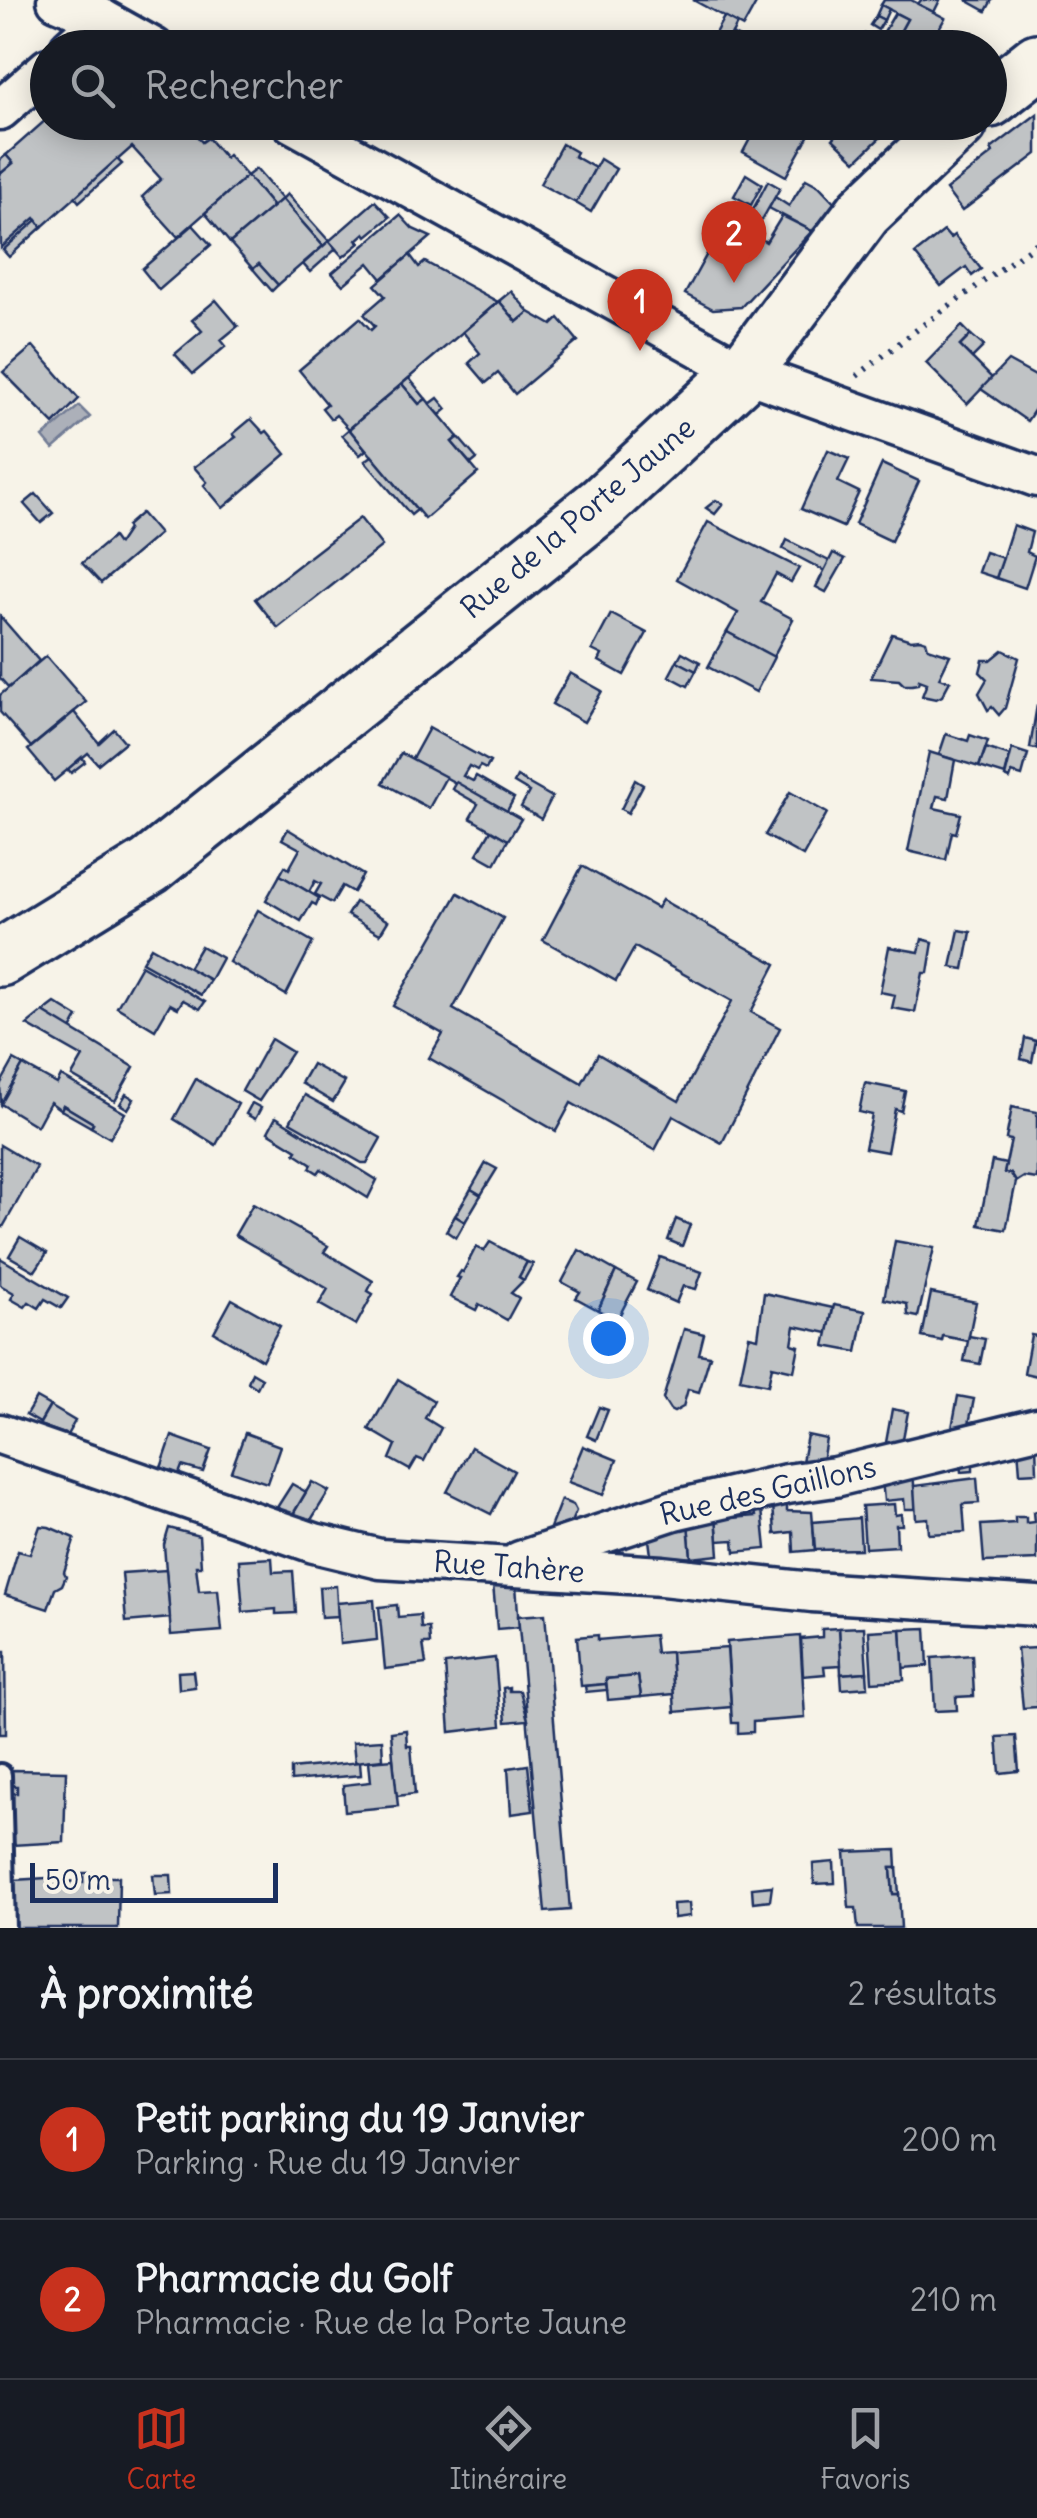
<!DOCTYPE html>
<html lang="fr">
<meta charset="utf-8">
<style>
:root{--surface:#171b24;--page:#242831;--text:#f1f3f6;--muted:#9ea1a6;--line:#363941;--accent:#c8321e}
body{margin:0;font-family:Delius,sans-serif;background:var(--page);color:var(--text)}
.scale{position:absolute;left:30px;bottom:25px;width:248px;box-sizing:border-box;padding-left:10px;border:5px solid #1b2f5e;border-top:0;font-size:28px;line-height:35px;white-space:nowrap;color:#1b2f5e;-webkit-text-stroke:8px #f7f3e8;paint-order:stroke}
.you{position:absolute;left:608px;top:1338px;width:35px;height:35px;margin:-25px;border:8px solid #fff;border-radius:50%;background:#1a73e8;box-shadow:0 0 0 15px #1a73e833}
.badge{display:grid;place-items:center;width:65px;height:65px;border-radius:50%;background:var(--accent);color:#fff;font-size:32px;font-weight:700}
.pin{position:absolute;translate:-50% -82px;filter:drop-shadow(0 2px 5px #0008)}
.pin::after{content:'';position:absolute;top:52px;width:35px;height:30px;background:inherit;clip-path:polygon(0 0,100% 0,50% 100%)}
.list{margin:0;padding:0;list-style:none}
h2{display:flex;justify-content:space-between;align-items:center;height:130px;margin:0;padding:0 40px;font-size:42px}
h2 small{font-size:32px;font-weight:400;color:var(--muted)}
.list li{display:grid;grid-template-columns:65px 1fr auto;gap:30px;align-items:center;box-sizing:border-box;height:160px;padding:0 40px;border-top:2px solid var(--line)}
.list b{display:block;font-size:38px;white-space:nowrap}
.list p{margin:0;font-size:32px;white-space:nowrap;color:var(--muted)}
.list em{font-size:32px;font-style:normal;color:var(--muted)}
.icon{flex:none;width:55px;height:55px;fill:none;stroke:currentColor;stroke-width:2;stroke-linecap:round;stroke-linejoin:round}
.map{position:relative;flex:none;width:1037px;height:1928px;overflow:hidden}
.search{position:absolute;background:var(--surface);box-shadow:0 5px 25px #0003;left:30px;right:30px;top:30px;height:110px;display:flex;align-items:center;gap:25px;box-sizing:border-box;padding:0 35px;border-radius:55px;color:var(--muted);font-size:38px}
.sheet{height:450px;background:var(--surface)}
nav{display:flex;justify-content:space-around;align-items:center;box-sizing:border-box;height:140px;border-top:2px solid var(--line);background:var(--surface);font-size:28px;color:var(--muted)}
nav a{display:grid;justify-items:center;gap:5px}
nav .on{color:var(--accent)}
.map>svg:first-child{display:block}
.water{fill:#acb0b9;stroke:#727c95;stroke-width:2.5}
.building{fill:#c0c3c5;stroke:#1b2f5e;stroke-width:2.5}
.lines{fill:none;stroke-linecap:round;stroke-linejoin:round}
.service-casing{stroke:#1b2f5e;stroke-width:28}
.minor-casing{stroke:#1b2f5e;stroke-width:45}
.secondary-casing{stroke:#1b2f5e;stroke-width:62}
.path{stroke:#1b2f5e;stroke-width:6;stroke-dasharray:2.5 8;stroke-linecap:butt}
.service{stroke:#f7f3e8;stroke-width:20}
.minor{stroke:#f7f3e8;stroke-width:38}
.secondary{stroke:#f7f3e8;stroke-width:55}
.labels{text-anchor:middle;stroke-width:8;stroke-linejoin:round;paint-order:stroke}
.street-label{font-size:30px;fill:#1b2f5e;stroke:#f7f3e8}
</style>
<div class="map">
<svg width="1037" height="1928" viewBox="0 0 1037 1928">
<rect width="100%" height="100%" fill="#f7f3e8"/>
<filter id="ink" filterUnits="userSpaceOnUse"><feTurbulence type="fractalNoise" baseFrequency=".01" numOctaves="2"/><feDisplacementMap in="SourceGraphic" scale="20" xChannelSelector="R" yChannelSelector="G"/><feConvolveMatrix kernelMatrix="1 2 1 2 8 2 1 2 1" color-interpolation-filters="sRGB"/></filter>
<g filter="url(#ink)">
<path class="water" d="M79 406 90 417 53 449 43 437Z"/>
<g class="building">
<path d="M693 0H758L743 27Z"/>
<path d="M884 0H911L945 18 928 48H891L907 19 881 5Z"/>
<path d="M921 0H940L934 12 918 4Z"/>
<path d="M966 0H992L986 11Z"/>
<path d="M881 5 889 9 884 20 876 16Z"/>
<path d="M895 13 907 19 891 48H858L865 34 878 42Z"/>
<path d="M876 16 884 20 878 30 870 25Z"/>
<path d="M724 17 737 24 727 44 713 37Z"/>
<path d="M732 34 745 41 741 48H725Z"/>
<path d="M1037 114V154L962 211 946 190 993 153 991 149Z"/>
<path d="M48 118V122H185L202 142 208 138 225 158 228 155 247 176 178 237 142 197 161 179 132 147 42 227 35 218 1 248 0 174 13 163 6 155Z"/>
<path d="M451 122H469L460 140 446 132Z"/>
<path d="M674 122H701L693 137 672 126Z"/>
<path d="M759 122H816L786 176 743 152Z"/>
<path d="M849 122H870L883 135 856 161 833 139Z"/>
<path d="M884 122 890 128 883 135 871 123Z"/>
<path d="M562 144 576 152 574 156 595 168 576 203 540 184Z"/>
<path d="M6 155 13 163 0 174V160Z"/>
<path d="M117 159 122 164 79 202 75 197Z"/>
<path d="M600 159 616 169 591 212 576 203Z"/>
<path d="M256 169 282 199 273 207 247 176Z"/>
<path d="M746 174 762 184 751 205 734 196Z"/>
<path d="M247 176 273 207 230 243 205 213Z"/>
<path d="M806 179 819 186 837 205 812 231 769 208 775 197 789 206Z"/>
<path d="M768 181 780 188 754 234 766 242 782 216 812 231 741 307 713 309 685 294 724 223 741 232Z"/>
<path d="M287 194 329 241 323 246 282 199Z"/>
<path d="M282 199 323 246 278 285 259 264 253 269 230 243Z"/>
<path d="M375 201 390 217 367 236 365 233 357 240 360 243 343 257 329 241Z"/>
<path d="M400 215 413 229 431 237 382 279 369 263 343 285 332 273Z"/>
<path d="M37 220 42 227 9 257 3 250Z"/>
<path d="M193 225 211 245 159 290 142 269Z"/>
<path d="M944 231 950 238 954 235 981 269 972 276 966 267 941 286 915 254Z"/>
<path d="M329 241 336 249 310 272 303 264Z"/>
<path d="M410 255 419 267 425 262 498 302 349 429 336 415 331 419 322 408 327 404 299 370 360 318 371 330 375 326 364 314 385 296 375 285Z"/>
<path d="M259 264 278 285 272 291 253 269Z"/>
<path d="M511 291 529 312 517 322 499 301Z"/>
<path d="M216 300 238 326 221 340 226 346 193 374 175 354 202 331 192 320Z"/>
<path d="M499 301 517 322 529 312 552 325 559 318 578 341 515 394 498 373 486 383 469 363 480 353 463 332Z"/>
<path d="M962 326 971 335 960 346 992 378 967 404 926 363Z"/>
<path d="M971 335 984 346 972 358 960 346Z"/>
<path d="M33 346 79 399 54 424 3 372Z"/>
<path d="M1008 361 1037 377V406L1027 421 981 389Z"/>
<path d="M409 378 426 399 419 404 402 384Z"/>
<path d="M402 384 419 404 426 399 458 437 452 442 478 473 425 519 349 429Z"/>
<path d="M438 398 447 409 440 415 430 404Z"/>
<path d="M251 419 264 433 267 431 286 454 223 508 204 485 207 482 194 467 236 437 233 434Z"/>
<path d="M349 429 366 450 360 455 342 435Z"/>
<path d="M458 437 477 459 471 464 452 442Z"/>
<path d="M828 450 849 459 838 482 859 492 843 527 801 509Z"/>
<path d="M372 456 417 510 411 515 365 461Z"/>
<path d="M882 464 919 481 891 541 855 524Z"/>
<path d="M36 494 53 513 41 523 24 504Z"/>
<path d="M716 500 723 504 715 514 706 508Z"/>
<path d="M141 513 159 534 101 583 82 563 113 537 118 544 128 529 126 526Z"/>
<path d="M360 518 382 546 278 628 255 599Z"/>
<path d="M708 522 799 568 791 582 776 574 761 602 793 619 773 657 727 632 738 613 677 579Z"/>
<path d="M1013 525 1032 532 1027 552 1035 556 1025 588 996 578Z"/>
<path d="M787 540 829 561 825 571 783 549Z"/>
<path d="M985 552 1003 558 996 578 978 572Z"/>
<path d="M833 553 845 559 826 592 816 587Z"/>
<path d="M611 614 647 633 624 675 599 661 602 655 592 650Z"/>
<path d="M0 616 39 661 9 688 0 678Z"/>
<path d="M727 632 774 657 756 692 708 667Z"/>
<path d="M892 634 911 640 920 639 926 641 928 648 950 655 939 678 950 681 942 696 936 699 922 696 927 683 919 680 918 684 912 685H904L899 680 871 678Z"/>
<path d="M1003 650 1019 658 1005 708 999 715 992 707 988 710 979 693 987 679 980 672 983 660H991Z"/>
<path d="M682 652 700 662 696 671 677 661Z"/>
<path d="M46 656 86 702 31 747 0 712V695Z"/>
<path d="M677 661 696 671 688 686 669 676Z"/>
<path d="M570 673 602 691 584 722 552 704Z"/>
<path d="M1037 705V749L1030 748Z"/>
<path d="M74 712 99 743 114 729 125 742 98 764 88 753 54 781 28 750Z"/>
<path d="M429 728 490 762 486 769 480 766 477 770 469 766 463 776 473 781 476 776 514 798 507 811 412 759Z"/>
<path d="M946 734 968 741 970 735 988 741 979 767 939 755Z"/>
<path d="M986 748 1010 756 1005 775 979 767Z"/>
<path d="M1012 749 1028 754 1022 776 1012 773 1010 779 1005 777Z"/>
<path d="M929 752 955 760 948 798 937 796 934 808 961 814 956 833 952 832 946 860 908 851Z"/>
<path d="M401 753 446 777 429 808 383 783Z"/>
<path d="M82 757 85 762 71 773 68 769Z"/>
<path d="M517 777 552 797 541 819 521 807 529 792 514 783Z"/>
<path d="M635 780 643 785 628 813 621 809Z"/>
<path d="M456 782 521 819 508 840 470 818 478 804 452 789Z"/>
<path d="M790 792 827 813 803 856 765 835Z"/>
<path d="M288 829 363 875 353 892 342 886 332 903 315 894 321 884 315 881 309 892 280 875 285 866 289 869 300 849 282 839Z"/>
<path d="M491 830 508 840 495 864 477 854Z"/>
<path d="M582 866 657 908 662 900 776 964 751 1012 780 1028 722 1143 673 1116 655 1150 571 1103 556 1131 429 1058 443 1034 393 1006 458 893 503 918 453 1009 582 1083 598 1054 679 1101 732 1001 635 947 616 981 543 940Z"/>
<path d="M280 875 319 898 316 905 312 903 301 921 266 900Z"/>
<path d="M355 902 388 921 380 934 347 915Z"/>
<path d="M258 910 313 942 286 995 229 962Z"/>
<path d="M959 930 971 932 964 969 951 967Z"/>
<path d="M922 939 933 942 928 973H923L915 1012 892 1008 895 995 880 992 889 947 919 952Z"/>
<path d="M201 946 222 958 210 980 188 968Z"/>
<path d="M151 947 210 980 201 995 142 962Z"/>
<path d="M141 965 205 1002 200 1009 183 1000 178 1008 170 1004 155 1030 117 1007Z"/>
<path d="M55 1003 78 1017 71 1030 43 1012Z"/>
<path d="M43 1012 134 1067 115 1101 72 1076 83 1057 27 1025Z"/>
<path d="M1025 1038 1036 1041 1032 1062 1021 1059Z"/>
<path d="M271 1039 292 1052 259 1101 242 1091Z"/>
<path d="M14 1060 23 1065 1 1104 0 1085Z"/>
<path d="M312 1064 345 1082 333 1102 301 1083Z"/>
<path d="M23 1065 57 1084 61 1076 125 1113 110 1138 91 1127 93 1123 63 1105 61 1110 50 1102 37 1126 1 1104Z"/>
<path d="M196 1079 238 1104 216 1145 174 1119Z"/>
<path d="M865 1083 905 1091 901 1111 895 1109 887 1152 865 1148 872 1115 859 1112Z"/>
<path d="M126 1094 134 1099 128 1109 120 1104Z"/>
<path d="M305 1095 381 1138 367 1163H362L290 1122Z"/>
<path d="M252 1103 261 1108 255 1119 246 1114Z"/>
<path d="M63 1105 93 1123 91 1127 61 1110Z"/>
<path d="M1012 1107 1037 1112V1179L1024 1177 1016 1182 1011 1174 1004 1173 1011 1140 1006 1139Z"/>
<path d="M276 1117 377 1180 368 1198 321 1169 318 1173 310 1168 312 1164 295 1153 297 1150 268 1132Z"/>
<path d="M0 1145 37 1167 3 1227 0 1225Z"/>
<path d="M992 1161 1006 1164 1004 1173 1011 1174 1016 1182 1006 1230 979 1225Z"/>
<path d="M486 1163 497 1169 481 1195 471 1189Z"/>
<path d="M471 1189 481 1195 465 1222 455 1216Z"/>
<path d="M253 1204 328 1246 324 1252 373 1281 368 1291 373 1294 356 1325 319 1304 328 1289 235 1235Z"/>
<path d="M455 1216 465 1222 456 1238 446 1231Z"/>
<path d="M676 1219 690 1225 682 1246 668 1240Z"/>
<path d="M20 1237 47 1253 35 1271 9 1256Z"/>
<path d="M895 1241 934 1248 918 1317 908 1315 907 1304 884 1299Z"/>
<path d="M490 1242 527 1262 519 1277 524 1280 511 1293 519 1298 507 1320 479 1304 476 1310 450 1297 460 1278 457 1277 461 1271 463 1272 476 1247 484 1251Z"/>
<path d="M579 1250 616 1271 598 1310 576 1298 580 1292 562 1282Z"/>
<path d="M660 1257 702 1272 696 1289 683 1286 676 1303 647 1290Z"/>
<path d="M0 1258 68 1298 61 1308 45 1299 39 1308 29 1302 25 1307 11 1299 14 1293 0 1285Z"/>
<path d="M527 1262 533 1264 524 1280 519 1277Z"/>
<path d="M616 1271 637 1282 617 1320 598 1310Z"/>
<path d="M764 1293 833 1308 828 1333 795 1326 792 1344 799 1346 794 1371 772 1366 768 1385 740 1379 749 1336 758 1338Z"/>
<path d="M931 1293 976 1302 968 1341 943 1336 942 1341 922 1337Z"/>
<path d="M232 1299 280 1326 262 1360 214 1332Z"/>
<path d="M834 1305 865 1311 857 1352 825 1346Z"/>
<path d="M684 1329 704 1334 699 1354 710 1356 699 1392 688 1389 683 1407 674 1412 670 1410 663 1399Z"/>
<path d="M1031 1335 1037 1336V1376L1024 1373Z"/>
<path d="M969 1336 985 1339 980 1364 964 1361Z"/>
<path d="M252 1372 262 1378 257 1388 248 1382Z"/>
<path d="M398 1379 434 1401 425 1418 441 1428 424 1461 417 1458 410 1470 390 1459 396 1445 369 1429Z"/>
<path d="M958 1396 974 1399 968 1429 951 1433Z"/>
<path d="M36 1398 50 1406 40 1423 26 1415Z"/>
<path d="M50 1406 75 1421 67 1435 39 1425Z"/>
<path d="M599 1407 608 1410 596 1440 587 1436Z"/>
<path d="M892 1409 908 1412 902 1444 885 1448Z"/>
<path d="M245 1433 280 1446 267 1483 231 1471Z"/>
<path d="M807 1435 826 1439 822 1462 801 1467Z"/>
<path d="M172 1436 211 1450 203 1472 182 1466 179 1474 161 1468Z"/>
<path d="M1036 1444 1037 1472 1020 1473 1018 1447Z"/>
<path d="M583 1446 617 1460 603 1495 568 1482Z"/>
<path d="M471 1447 514 1471 491 1514 447 1492Z"/>
<path d="M960 1464H973V1471L961 1472Z"/>
<path d="M913 1472 916 1509H905L904 1499 884 1501 882 1479Z"/>
<path d="M977 1478 979 1503 963 1504 965 1532 929 1534 928 1518 916 1519 914 1486Z"/>
<path d="M312 1482 329 1491 311 1520 293 1514Z"/>
<path d="M292 1484 306 1492 293 1514 276 1509Z"/>
<path d="M561 1500 573 1505 576 1511 568 1529 548 1533Z"/>
<path d="M787 1500V1511L812 1512 815 1550 794 1552 793 1532 775 1534 773 1503Z"/>
<path d="M894 1504 895 1515 901 1514 902 1525H896L897 1546 865 1548 862 1506Z"/>
<path d="M762 1509 766 1549 735 1552 734 1540 718 1541 716 1516 732 1513V1518L756 1516 755 1510Z"/>
<path d="M1037 1511V1560L984 1562 981 1525 1015 1523V1517H1026V1523L1034 1522 1033 1512Z"/>
<path d="M716 1516 719 1555 691 1558 688 1523Z"/>
<path d="M859 1518 861 1549 815 1550 813 1522Z"/>
<path d="M688 1523 691 1558 651 1555 648 1532Z"/>
<path d="M40 1526 49 1527 75 1538 64 1572 66 1576 62 1585 55 1589 48 1609 5 1595 18 1551 30 1554Z"/>
<path d="M169 1528 199 1536 201 1566H196L199 1591 218 1590 222 1631 171 1635 164 1545Z"/>
<path d="M272 1558 273 1572 293 1571 296 1613 276 1614V1609L243 1612 239 1560Z"/>
<path d="M166 1570 170 1618 126 1622 122 1573Z"/>
<path d="M493 1584 516 1585 519 1627 497 1629Z"/>
<path d="M336 1586 338 1616 321 1617 319 1587Z"/>
<path d="M374 1600 377 1640 340 1644 337 1603Z"/>
<path d="M397 1605 398 1617 420 1615 421 1628H429L430 1644H423L426 1664 385 1669 379 1607Z"/>
<path d="M545 1614 570 1910 545 1912 518 1616Z"/>
<path d="M864 1627 867 1672 841 1674 839 1628Z"/>
<path d="M839 1628 841 1665 824 1666 825 1674 803 1676 801 1639 822 1637V1629Z"/>
<path d="M926 1628 928 1666 903 1668 901 1629Z"/>
<path d="M901 1629 904 1680 872 1682 869 1631Z"/>
<path d="M598 1635V1640L654 1635 656 1653 671 1652 674 1694 641 1697 638 1676 606 1679V1684L581 1686 577 1637Z"/>
<path d="M800 1636 805 1718 753 1722V1732L738 1733V1723H732L727 1642Z"/>
<path d="M727 1648 731 1707 675 1712 671 1652Z"/>
<path d="M1037 1648V1707L1023 1708 1017 1649Z"/>
<path d="M0 1651H5L6 1734H0Z"/>
<path d="M972 1655 974 1696 956 1697 957 1710 935 1711 932 1658Z"/>
<path d="M495 1658 501 1726 450 1732 445 1664Z"/>
<path d="M193 1671 195 1687 179 1689 178 1672Z"/>
<path d="M867 1672 868 1687 842 1689 841 1674Z"/>
<path d="M638 1676 641 1697 608 1700 606 1679Z"/>
<path d="M606 1684 607 1690 586 1692 585 1686Z"/>
<path d="M509 1687V1691H520L528 1720 506 1722 503 1688Z"/>
<path d="M406 1730 407 1746H411L415 1794 396 1796 391 1732Z"/>
<path d="M1016 1736 1019 1771 1000 1773 997 1737Z"/>
<path d="M382 1740 383 1759 355 1762 353 1742Z"/>
<path d="M393 1759 398 1806 345 1811 343 1785 371 1782 369 1761Z"/>
<path d="M360 1762 361 1775 291 1781V1769Z"/>
<path d="M528 1765 533 1811 511 1814 508 1768Z"/>
<path d="M10 1770 66 1771 64 1842 12 1845 13 1793H17V1786H10Z"/>
<path d="M896 1850 897 1868H891L893 1894H899L901 1928H858L856 1908H849L845 1852Z"/>
<path d="M834 1862 835 1883 814 1884 813 1864Z"/>
<path d="M891 1868H897L899 1894H893Z"/>
<path d="M83 1873H97V1877H119L118 1928H13L14 1880 63 1877 62 1881 83 1882Z"/>
<path d="M153 1875H171L172 1894 155 1895Z"/>
<path d="M772 1886 770 1900 753 1902 752 1888Z"/>
<path d="M689 1903 690 1916 674 1918 673 1904Z"/>
</g>
<g class="lines">
<defs>
<path id="service" d="M0 1775 4 1928"/>
<g id="minor">
<path d="M57 0 102 19 154 48"/>
<path d="M70 48 102 19"/>
<path d="M0 110 48 68"/>
<path d="M291 122 744 372 1037 477"/>
<path d="M0 1434 314 1543 380 1559 662 1576 812 1592 1037 1606"/>
<path d="M520 1561 674 1510 787 1484 835 1477 1037 1428"/>
</g>
<g id="secondary">
<path d="M990 99 1037 62"/>
<path d="M0 958 150 866 603 503 744 372 864 212 959 122"/>
</g>
</defs>
<use href="#service" class="service-casing"/>
<use href="#minor" class="minor-casing"/>
<use href="#secondary" class="secondary-casing"/>
<path class="path" d="M857 376 923 325 1037 243"/>
<use href="#service" class="service"/>
<use href="#minor" class="minor"/>
<use href="#secondary" class="secondary"/>
</g>
</g>
<g class="labels">
<g class="street-label">
<text transform="translate(578 518) rotate(-40)" y="10">Rue de la Porte Jaune</text>
<text transform="translate(768 1491) rotate(-13)" y="10">Rue des Gaillons</text>
<text transform="translate(509 1567) rotate(4)" y="10">Rue Tahère</text>
</g>
</g>
</svg>
<div class="scale">50 m</div>
<div class="you"></div>
<div class="pin badge" style="left:640px;top:351px">1</div>
<div class="pin badge" style="left:734px;top:283px">2</div>
<div class="search"><svg class="icon" aria-label="search" viewBox="0 0 24 24"><circle cx="10" cy="10" r="6"/><path d="M15 15l6 6"/></svg>Rechercher</div>
</div>
<section class="sheet">
<h2>À proximité<small>2 résultats</small></h2>
<ul class="list">
<li><span class="badge">1</span><div><b>Petit parking du 19 Janvier</b><p>Parking · Rue du 19 Janvier</p></div><em>200 m</em></li>
<li><span class="badge">2</span><div><b>Pharmacie du Golf</b><p>Pharmacie · Rue de la Porte Jaune</p></div><em>210 m</em></li>
</ul>
</section>
<nav>
<a class="on"><svg class="icon" aria-label="map" viewBox="0 0 24 24"><path d="M3 6l6-2 6 2 6-2v14l-6 2-6-2-6 2zM9 4v14M15 6v14"/></svg>Carte</a>
<a><svg class="icon" aria-label="directions" viewBox="0 0 24 24"><path d="M12 3l9 9-9 9-9-9zM9 14v-3h6M13 9l2 2-2 2"/></svg>Itinéraire</a>
<a><svg class="icon" aria-label="saved" viewBox="0 0 24 24"><path d="M7 4h10v16l-5-4-5 4z"/></svg>Favoris</a>
</nav>
